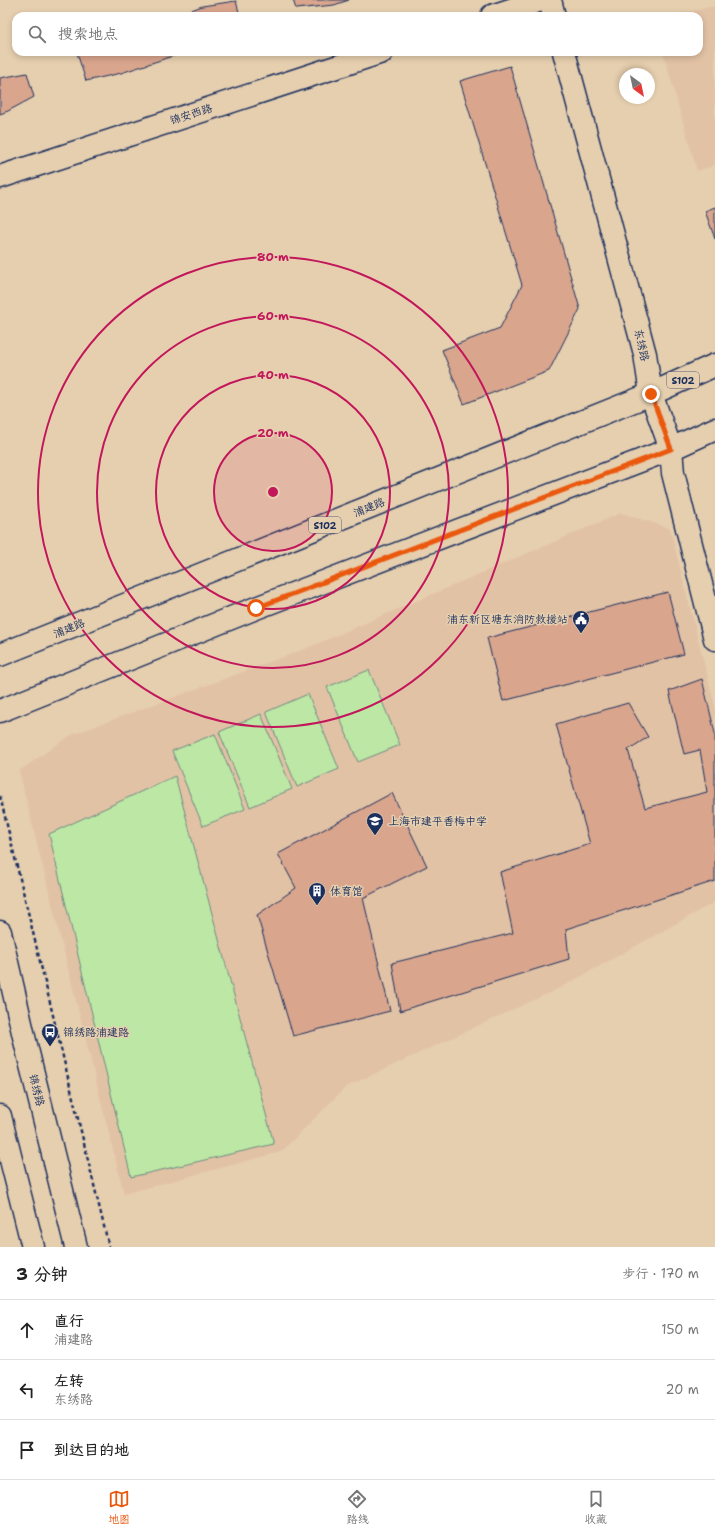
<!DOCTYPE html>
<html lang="zh">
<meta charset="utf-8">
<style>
:root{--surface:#fff;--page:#f2f2f2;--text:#222;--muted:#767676;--line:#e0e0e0;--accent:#ea580c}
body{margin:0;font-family:"Shantell Sans","LXGW WenKai TC",sans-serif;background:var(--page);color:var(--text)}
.compass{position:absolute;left:619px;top:68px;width:36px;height:36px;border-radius:50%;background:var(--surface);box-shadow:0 2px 6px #0003;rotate:147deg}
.stop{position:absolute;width:12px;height:12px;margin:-9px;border:3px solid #ea580c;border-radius:50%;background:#fff}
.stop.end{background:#ea580c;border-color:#fff;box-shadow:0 1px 4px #0008}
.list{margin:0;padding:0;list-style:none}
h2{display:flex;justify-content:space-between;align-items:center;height:52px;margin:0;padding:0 16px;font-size:17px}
h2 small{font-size:13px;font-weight:400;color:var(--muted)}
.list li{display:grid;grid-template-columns:26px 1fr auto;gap:12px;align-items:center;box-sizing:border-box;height:60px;padding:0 16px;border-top:1px solid var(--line)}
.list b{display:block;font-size:15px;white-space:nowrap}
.list p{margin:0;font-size:13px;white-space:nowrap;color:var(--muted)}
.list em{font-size:13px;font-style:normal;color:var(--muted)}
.icon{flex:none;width:22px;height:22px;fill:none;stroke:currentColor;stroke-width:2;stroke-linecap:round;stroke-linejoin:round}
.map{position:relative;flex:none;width:715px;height:1247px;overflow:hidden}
.search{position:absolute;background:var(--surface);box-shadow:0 2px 6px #0003;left:12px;right:12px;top:12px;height:44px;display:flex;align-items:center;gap:10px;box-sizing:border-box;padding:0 14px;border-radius:12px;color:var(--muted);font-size:15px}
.sheet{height:232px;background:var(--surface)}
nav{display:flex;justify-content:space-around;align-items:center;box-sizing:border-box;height:56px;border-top:1px solid var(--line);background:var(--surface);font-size:11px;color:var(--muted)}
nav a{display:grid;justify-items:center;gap:2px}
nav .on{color:var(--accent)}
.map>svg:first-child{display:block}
.built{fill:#e2c2a5}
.green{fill:#bde7a4;stroke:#6c8b81}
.building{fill:#d9a58d;stroke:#1b2f5e}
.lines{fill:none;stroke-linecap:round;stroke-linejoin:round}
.street-casing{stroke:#1b2f5e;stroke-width:25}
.secondary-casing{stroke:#1b2f5e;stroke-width:25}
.primary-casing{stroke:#1b2f5e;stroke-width:25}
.path{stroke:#1b2f5e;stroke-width:2.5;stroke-dasharray:4 3;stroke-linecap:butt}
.street{stroke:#e6cfaf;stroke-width:22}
.secondary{stroke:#e6cfaf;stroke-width:22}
.primary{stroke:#e6cfaf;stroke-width:22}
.route{stroke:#ea580c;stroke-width:5}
.ring{fill:none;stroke:#c2185b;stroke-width:2}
.labels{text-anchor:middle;stroke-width:3;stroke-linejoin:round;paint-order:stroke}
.shield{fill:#e6cfaf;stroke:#585f76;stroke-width:1}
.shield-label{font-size:10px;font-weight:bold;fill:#1b2f5e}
.street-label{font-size:11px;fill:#1b2f5e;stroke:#e6cfaf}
.poi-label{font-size:11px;fill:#1b2f5e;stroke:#e6cfaf;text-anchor:start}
.centre{fill:#c2185b;stroke:#e6cfaf;stroke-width:2}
.ring-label{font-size:12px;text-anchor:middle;font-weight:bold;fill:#c2185b;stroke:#e6cfaf;stroke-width:3;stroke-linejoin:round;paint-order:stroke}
</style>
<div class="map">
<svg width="715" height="1247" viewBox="0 0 715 1247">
<rect width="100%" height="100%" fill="#e6cfaf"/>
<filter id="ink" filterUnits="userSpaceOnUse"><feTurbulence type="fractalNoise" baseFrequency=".025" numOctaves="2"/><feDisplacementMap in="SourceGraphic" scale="8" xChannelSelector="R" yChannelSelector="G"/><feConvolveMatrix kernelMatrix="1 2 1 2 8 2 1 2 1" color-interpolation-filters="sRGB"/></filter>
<g filter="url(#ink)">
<g class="built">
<path d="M715 6V165L697 171 663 52H699V16H669Z"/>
<path d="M621 513 670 528 715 706V902L562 987 346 1087 281 1152 124 1194 19 771 71 735 305 649Z"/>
</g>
<g class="green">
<path d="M369 670 400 745 358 762 327 687Z"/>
<path d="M308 694 339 769 297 787 266 712Z"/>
<path d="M261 714 292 789 250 807 219 732Z"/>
<path d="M215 734 245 809 203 826 172 751Z"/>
<path d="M175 776 274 1144 131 1177 49 834Z"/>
</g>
<g class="building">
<path d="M293 0H349L334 5 296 9Z"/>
<path d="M236 1 240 16H176L202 6Z"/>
<path d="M79 52H185L121 73 86 81 77 53Z"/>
<path d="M510 66 580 309 549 371 464 404 442 350 500 328 522 285 460 81Z"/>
<path d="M27 73 34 97 8 111 0 114V78Z"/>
<path d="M715 207V239L705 211Z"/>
<path d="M668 592 684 654 503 701 487 638Z"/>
<path d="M702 679 715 733V881L566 929 569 959 400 1011 392 963 513 933 500 872 590 844 556 724 628 703 648 737 628 750 645 808 707 792 700 750 684 754 669 691Z"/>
<path d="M392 793 427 866 363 898 390 1011 293 1036 257 915 296 888 278 854Z"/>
</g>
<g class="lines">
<defs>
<g id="street">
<path d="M550 0 554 16"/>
<path d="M492 16 541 0"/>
<path d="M564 52 645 354 651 394 671 449 673 473 715 639"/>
<path d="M0 177 382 52"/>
</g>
<g id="secondary">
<path d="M0 932 25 1041 76 1247"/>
<path d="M0 1116 33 1247"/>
</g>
<g id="primary">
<path d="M0 655 651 394 715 365"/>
<path d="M0 711 256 608 671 449 715 429"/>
</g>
</defs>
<use href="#street" class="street-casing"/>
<use href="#secondary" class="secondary-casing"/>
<use href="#primary" class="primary-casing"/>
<path class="path" d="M0 796 109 1247"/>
<use href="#street" class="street"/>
<use href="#secondary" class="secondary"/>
<use href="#primary" class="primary"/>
</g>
</g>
<g class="lines" filter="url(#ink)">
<path class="route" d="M256 608 671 449 651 394"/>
</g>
<circle cx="273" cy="492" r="59" fill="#c2185b" fill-opacity=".12"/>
<g class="ring">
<circle cx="273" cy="492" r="59"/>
<circle cx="273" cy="492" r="117"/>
<circle cx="273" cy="492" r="176"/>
<circle cx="273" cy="492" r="235"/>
</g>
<defs>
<symbol id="civic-pin" viewBox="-11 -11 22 30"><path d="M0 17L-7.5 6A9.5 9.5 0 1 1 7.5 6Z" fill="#1b2f5e" stroke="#e6cfaf"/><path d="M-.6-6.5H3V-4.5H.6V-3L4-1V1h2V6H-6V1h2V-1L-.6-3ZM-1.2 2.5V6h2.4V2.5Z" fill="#fff"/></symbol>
<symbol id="school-pin" viewBox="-11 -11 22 30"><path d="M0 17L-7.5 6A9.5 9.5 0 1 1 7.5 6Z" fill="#1b2f5e" stroke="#e6cfaf"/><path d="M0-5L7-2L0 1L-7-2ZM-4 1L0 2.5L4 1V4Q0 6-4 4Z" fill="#fff"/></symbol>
<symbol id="building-pin" viewBox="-11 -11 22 30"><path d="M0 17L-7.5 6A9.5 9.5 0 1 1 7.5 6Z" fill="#1b2f5e" stroke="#e6cfaf"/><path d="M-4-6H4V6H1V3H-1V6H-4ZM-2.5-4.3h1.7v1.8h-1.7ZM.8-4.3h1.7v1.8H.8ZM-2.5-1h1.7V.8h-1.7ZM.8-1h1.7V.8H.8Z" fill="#fff"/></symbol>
<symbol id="bus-pin" viewBox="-11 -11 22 30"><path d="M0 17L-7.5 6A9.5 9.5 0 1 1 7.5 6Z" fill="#1b2f5e" stroke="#e6cfaf"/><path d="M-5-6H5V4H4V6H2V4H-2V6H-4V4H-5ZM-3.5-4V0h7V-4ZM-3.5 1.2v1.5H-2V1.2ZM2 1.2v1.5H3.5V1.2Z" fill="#fff"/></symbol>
</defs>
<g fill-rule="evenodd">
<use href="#civic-pin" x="571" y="609" width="20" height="27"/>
<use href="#school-pin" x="365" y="811" width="20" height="27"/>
<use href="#building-pin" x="307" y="881" width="20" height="27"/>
<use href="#bus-pin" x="40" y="1022" width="20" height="27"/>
</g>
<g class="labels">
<g class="shield">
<rect x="667" y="372" width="32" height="16" rx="3"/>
<rect x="309" y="517" width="32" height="16" rx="3"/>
</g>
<g class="shield-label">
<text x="683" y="384">S102</text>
<text x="325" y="529">S102</text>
</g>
<g class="street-label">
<text transform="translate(191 114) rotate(-18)" y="4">锦安西路</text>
<text transform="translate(642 345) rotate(77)" y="4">东绣路</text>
<text transform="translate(369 507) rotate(-22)" y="4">浦建路</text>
<text transform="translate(69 628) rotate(-22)" y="4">浦建路</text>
<text transform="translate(37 1090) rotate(76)" y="4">锦绣路</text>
</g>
<g class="poi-label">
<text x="568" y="623" text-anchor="end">浦东新区塘东消防救援站</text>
<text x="388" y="825">上海市建平香梅中学</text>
<text x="330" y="895">体育馆</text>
<text x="63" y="1036">锦绣路浦建路</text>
</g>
</g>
<circle cx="273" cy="492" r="6" class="centre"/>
<g class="ring-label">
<text x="273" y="261">80 m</text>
<text x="273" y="320">60 m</text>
<text x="273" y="379">40 m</text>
<text x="273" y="437">20 m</text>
</g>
</svg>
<svg class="compass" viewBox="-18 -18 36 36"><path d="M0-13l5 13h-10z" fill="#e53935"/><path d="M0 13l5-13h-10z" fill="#767676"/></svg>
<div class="stop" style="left:256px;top:608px"></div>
<div class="stop end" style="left:651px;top:394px"></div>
<div class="search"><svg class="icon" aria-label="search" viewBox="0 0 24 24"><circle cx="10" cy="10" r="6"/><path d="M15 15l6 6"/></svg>搜索地点</div>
</div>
<section class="sheet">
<h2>3 分钟<small>步行 · 170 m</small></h2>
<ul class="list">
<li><svg class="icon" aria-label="ahead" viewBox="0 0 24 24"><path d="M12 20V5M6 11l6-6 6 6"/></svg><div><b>直行</b><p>浦建路</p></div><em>150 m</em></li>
<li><svg class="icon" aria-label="left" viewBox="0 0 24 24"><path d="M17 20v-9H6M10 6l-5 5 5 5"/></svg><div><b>左转</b><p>东绣路</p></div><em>20 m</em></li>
<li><svg class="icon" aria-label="arrive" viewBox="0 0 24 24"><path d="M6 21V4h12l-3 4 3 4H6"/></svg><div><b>到达目的地</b></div></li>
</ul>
</section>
<nav>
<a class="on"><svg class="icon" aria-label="map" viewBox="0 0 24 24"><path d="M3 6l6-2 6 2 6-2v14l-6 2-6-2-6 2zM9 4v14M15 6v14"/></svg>地图</a>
<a><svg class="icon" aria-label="directions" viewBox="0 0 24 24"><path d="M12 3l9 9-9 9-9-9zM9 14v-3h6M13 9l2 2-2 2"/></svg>路线</a>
<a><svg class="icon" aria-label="saved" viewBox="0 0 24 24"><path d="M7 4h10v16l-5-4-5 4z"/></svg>收藏</a>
</nav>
